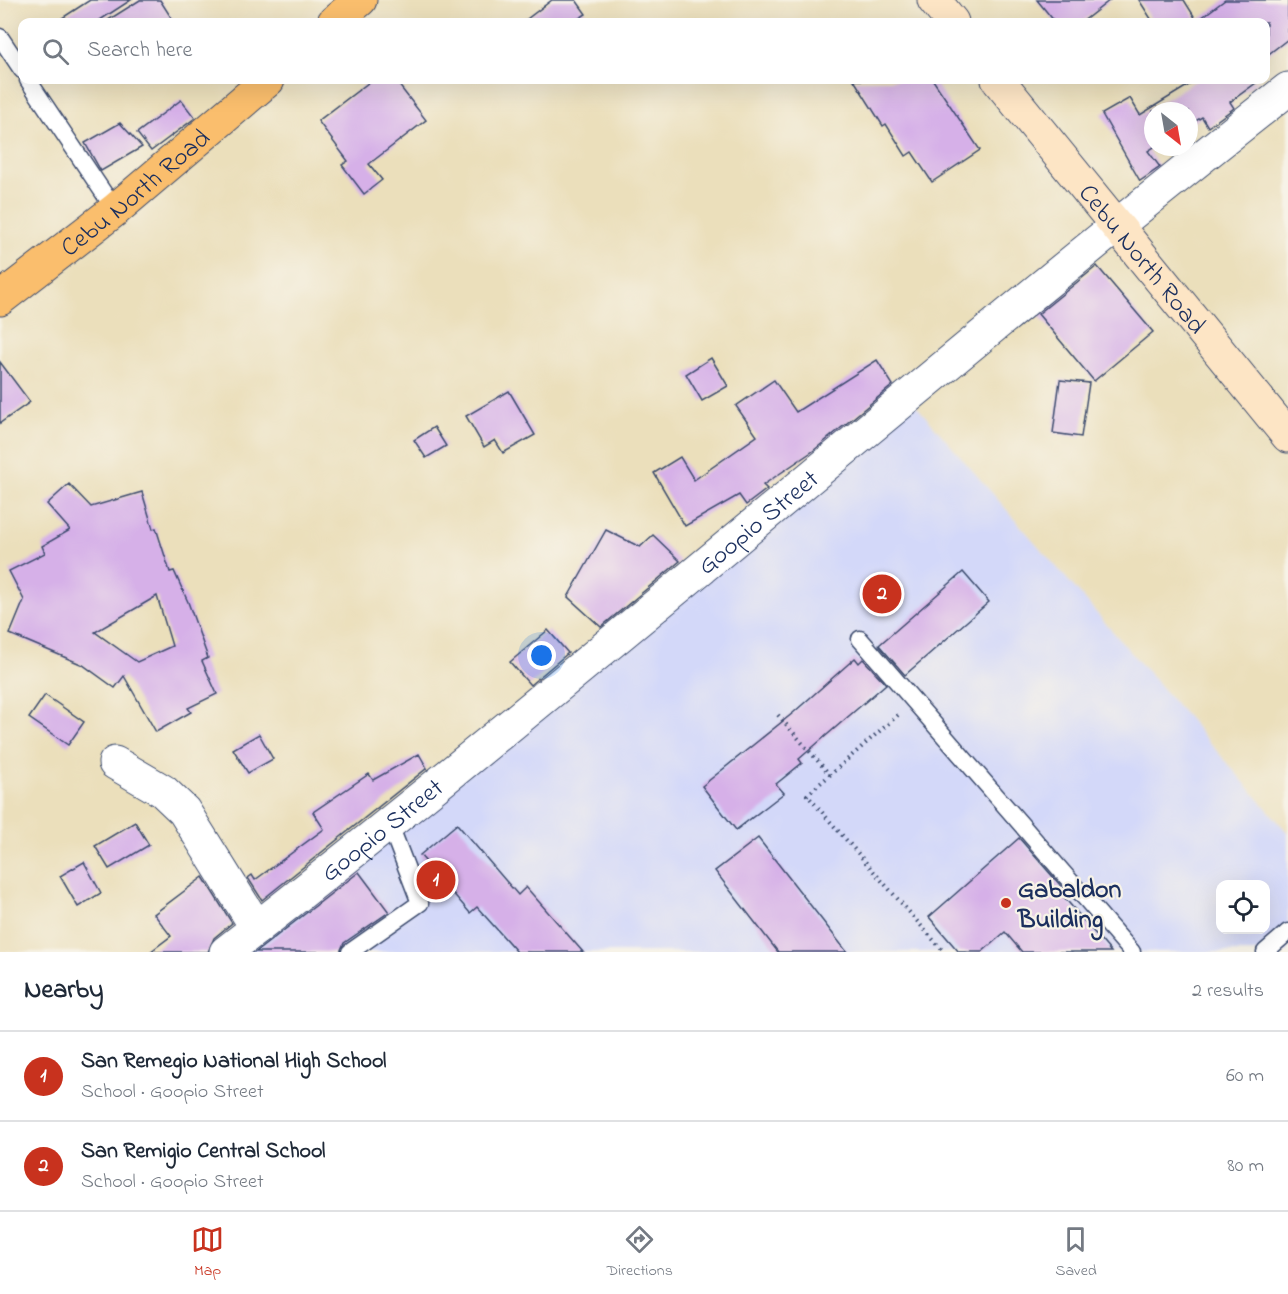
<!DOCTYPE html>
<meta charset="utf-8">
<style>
:root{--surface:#fff;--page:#f6f6f7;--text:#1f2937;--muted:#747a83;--line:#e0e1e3;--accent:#c8321e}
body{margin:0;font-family:"Indie Flower",sans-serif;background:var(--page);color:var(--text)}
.controls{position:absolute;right:18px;bottom:18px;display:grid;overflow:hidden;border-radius:12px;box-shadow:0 6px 24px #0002}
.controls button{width:54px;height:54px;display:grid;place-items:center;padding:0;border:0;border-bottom:2px solid var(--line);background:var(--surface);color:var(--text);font:30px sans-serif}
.compass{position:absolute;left:1144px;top:102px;width:54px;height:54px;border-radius:50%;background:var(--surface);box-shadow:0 6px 24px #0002;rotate:149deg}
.you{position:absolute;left:542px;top:656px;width:21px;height:21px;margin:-15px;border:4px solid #fff;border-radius:50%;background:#1a73e8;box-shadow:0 0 0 9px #1a73e833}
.badge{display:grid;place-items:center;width:39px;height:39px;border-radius:50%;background:var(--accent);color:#fff;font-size:20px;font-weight:700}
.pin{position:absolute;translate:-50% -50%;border:3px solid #fff;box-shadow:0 2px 6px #0006}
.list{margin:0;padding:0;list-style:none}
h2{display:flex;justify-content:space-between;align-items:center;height:78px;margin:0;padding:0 24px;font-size:26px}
h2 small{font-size:20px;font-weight:400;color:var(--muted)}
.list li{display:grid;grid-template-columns:39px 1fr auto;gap:18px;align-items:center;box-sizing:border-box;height:90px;padding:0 24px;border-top:2px solid var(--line)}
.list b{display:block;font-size:22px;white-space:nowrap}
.list p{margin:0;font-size:20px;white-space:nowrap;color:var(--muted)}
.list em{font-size:20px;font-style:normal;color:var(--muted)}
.icon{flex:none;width:33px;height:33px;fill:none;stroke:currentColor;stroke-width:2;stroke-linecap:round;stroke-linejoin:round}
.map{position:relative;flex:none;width:1288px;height:952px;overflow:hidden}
.search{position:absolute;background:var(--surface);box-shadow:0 6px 24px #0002;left:18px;right:18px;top:18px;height:66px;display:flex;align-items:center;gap:15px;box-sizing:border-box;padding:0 21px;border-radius:12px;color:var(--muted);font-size:22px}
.sheet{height:258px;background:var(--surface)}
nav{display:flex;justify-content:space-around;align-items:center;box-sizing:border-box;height:84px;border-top:2px solid var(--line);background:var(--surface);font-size:16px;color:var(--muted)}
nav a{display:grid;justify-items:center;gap:3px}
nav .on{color:var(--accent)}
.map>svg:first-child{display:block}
.built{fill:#d3d8f9;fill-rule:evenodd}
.building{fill:#d6b0e8;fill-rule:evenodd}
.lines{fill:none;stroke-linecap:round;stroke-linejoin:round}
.lane-casing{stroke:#3a496c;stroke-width:19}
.street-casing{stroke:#3a496c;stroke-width:35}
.secondary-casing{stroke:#3a496c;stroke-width:35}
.highway-casing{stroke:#3a496c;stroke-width:35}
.path{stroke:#3a496c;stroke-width:4;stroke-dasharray:1.5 4.5;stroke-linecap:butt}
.lane{stroke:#fff;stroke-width:16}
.street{stroke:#fff;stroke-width:33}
.secondary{stroke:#fde5c5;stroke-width:33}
.highway{stroke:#fabe6d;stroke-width:33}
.poi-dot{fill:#c8321e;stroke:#f7f3e8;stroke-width:2}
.labels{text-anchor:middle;stroke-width:4.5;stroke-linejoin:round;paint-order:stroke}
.street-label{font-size:26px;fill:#1b2f5e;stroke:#f7f3e8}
.poi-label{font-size:26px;font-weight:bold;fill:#1b2f5e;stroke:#f7f3e8;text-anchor:start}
</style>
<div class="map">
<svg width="1288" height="952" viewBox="0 0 1288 952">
<rect width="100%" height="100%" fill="#f7f3e8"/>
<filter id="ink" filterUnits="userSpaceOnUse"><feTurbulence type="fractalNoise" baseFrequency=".0167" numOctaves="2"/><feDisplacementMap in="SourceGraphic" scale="12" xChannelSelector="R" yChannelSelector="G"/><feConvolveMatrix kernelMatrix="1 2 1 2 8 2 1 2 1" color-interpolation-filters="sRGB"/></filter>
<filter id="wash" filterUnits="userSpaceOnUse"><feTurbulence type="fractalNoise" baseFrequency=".008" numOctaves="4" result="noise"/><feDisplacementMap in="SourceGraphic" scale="24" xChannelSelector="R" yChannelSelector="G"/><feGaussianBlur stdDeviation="1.35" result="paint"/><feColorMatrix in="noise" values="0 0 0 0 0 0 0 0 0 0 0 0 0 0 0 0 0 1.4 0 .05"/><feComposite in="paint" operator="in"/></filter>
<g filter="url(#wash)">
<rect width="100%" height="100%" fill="#ebdfbb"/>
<path class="built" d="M912 401 1288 833V952H244ZM1220 884H1266V930H1220Z"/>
<g id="blocks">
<g class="building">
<path d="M90 0H131L97 22H56Z"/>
<path d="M140 0H160L174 22H105Z"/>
<path d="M552 0H576L586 14 573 22H523Z"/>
<path d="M1037 0H1110L1082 22H1055Z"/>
<path d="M1139 0H1184L1197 21 1225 0H1288V39L1266 56V22H1153Z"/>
<path d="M372 80H395L426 120 369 164 382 180 364 194 342 165 348 161 318 121Z"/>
<path d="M854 80H933L980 150 932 182 912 152 906 156 886 124 883 126Z"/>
<path d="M1197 80H1260L1230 102 1234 108 1208 127 1202 117 1189 125V111H1153L1154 147 1148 151 1160 167 1140 181 1102 114 1130 98 1140 115Z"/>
<path d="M181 100 195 118 151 151 137 133Z"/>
<path d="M120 123 142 147 101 171 85 143Z"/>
<path d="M1097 266 1153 332 1094 381 1038 314Z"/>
<path d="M711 358 728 386 702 401 686 374Z"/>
<path d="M877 360 893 385 813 451 763 485 767 489 746 505 739 495 685 526 654 473 680 457 694 480 757 436 736 406 774 380 796 412Z"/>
<path d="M0 362 30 402 0 423Z"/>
<path d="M1060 380 1089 383 1081 437 1053 433Z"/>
<path d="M509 391 535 435 503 453 495 440 484 447 466 416Z"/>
<path d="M434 427 446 446 426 458 414 440Z"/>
<path d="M69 484 91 507 142 492 153 529 156 528 170 572 174 571 188 602 208 658 202 661 217 694 188 708 191 712 156 732 124 676 115 688 83 665 10 634 24 600 9 571 45 553 42 546 70 530 47 504ZM157 596 172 646 137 662 95 632Z"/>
<path d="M606 530 640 547 653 535 680 561 601 627 568 597Z"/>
<path d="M963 572 989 602 905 675 879 645Z"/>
<path d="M548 630 568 653 530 685 510 662Z"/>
<path d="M855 658 859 663 863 659 886 684 799 759 802 763 776 784 784 793 736 830 702 786 793 713Z"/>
<path d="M45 695 84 722 68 745 29 718Z"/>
<path d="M259 734 273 759 248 773 233 749Z"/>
<path d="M419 754 427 768 262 900 248 878 252 875 255 880 324 829 313 812 369 774 373 780Z"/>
<path d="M135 822 149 845 109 869 95 846Z"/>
<path d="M457 824 518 895 526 887 583 952H517L477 907 470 913 420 855Z"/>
<path d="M758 838 847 952H778L715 871Z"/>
<path d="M1019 838 1061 886 1057 889 1111 952H1022L1005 932 982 952H959L929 917Z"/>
<path d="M84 862 101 893 78 907 60 876Z"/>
<path d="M359 872 389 912 344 943 340 952H256Z"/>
<path d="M203 877 232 923 214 938 208 952H150L171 936 154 914Z"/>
</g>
</g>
</g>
<g filter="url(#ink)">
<use href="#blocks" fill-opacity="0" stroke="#3a496c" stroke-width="1.5"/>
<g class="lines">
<defs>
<g id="lane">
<path d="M0 37 22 70"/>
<path d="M28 80 115 210"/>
<path d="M860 639 1132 952"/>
<path d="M350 952 420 903 390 825"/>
<path d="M1265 952 1288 932"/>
</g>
<g id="street">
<path d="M115 763 163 791 184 811 257 928"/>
<path id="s1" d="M226 952C587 672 929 371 1288 89"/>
</g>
<g id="secondary">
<path d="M934 0 952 22"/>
<path id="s2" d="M998 80 1288 436"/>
</g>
<g id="highway">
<path d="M334 22 360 0"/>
<path id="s3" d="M0 299 115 210 268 80"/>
</g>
</defs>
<use href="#lane" class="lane-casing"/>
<use href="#street" class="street-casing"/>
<use href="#secondary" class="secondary-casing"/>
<use href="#highway" class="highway-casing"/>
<g class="path">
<path d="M778 715 830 775"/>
<path d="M898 715 807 795 944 952"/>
</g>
<use href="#lane" class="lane"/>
<use href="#street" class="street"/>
<use href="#secondary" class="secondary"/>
<use href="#highway" class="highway"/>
</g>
</g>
<circle class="poi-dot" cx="1006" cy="903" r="6"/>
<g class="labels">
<g class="street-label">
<text dy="9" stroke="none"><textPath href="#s3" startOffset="172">Cebu North Road</textPath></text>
<text dy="9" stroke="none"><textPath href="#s2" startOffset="230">Cebu North Road</textPath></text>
<text dy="9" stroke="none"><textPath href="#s1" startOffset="684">Goopio Street</textPath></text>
<text dy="9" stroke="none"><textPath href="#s1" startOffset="198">Goopio Street</textPath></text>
</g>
<g class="poi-label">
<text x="1018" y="897">Gabaldon<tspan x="1018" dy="30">Building</tspan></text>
</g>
</g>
</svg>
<div class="controls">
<button><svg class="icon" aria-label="locate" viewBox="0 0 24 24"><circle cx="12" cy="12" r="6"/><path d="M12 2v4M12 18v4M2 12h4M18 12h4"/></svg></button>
</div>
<svg class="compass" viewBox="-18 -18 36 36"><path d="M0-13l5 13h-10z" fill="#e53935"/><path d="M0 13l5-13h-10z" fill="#747a83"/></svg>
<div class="you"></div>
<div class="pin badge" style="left:436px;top:880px">1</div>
<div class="pin badge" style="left:882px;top:594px">2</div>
<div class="search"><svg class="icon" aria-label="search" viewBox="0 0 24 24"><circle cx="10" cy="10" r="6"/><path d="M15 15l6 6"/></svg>Search here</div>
</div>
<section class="sheet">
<h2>Nearby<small>2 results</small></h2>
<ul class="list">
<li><span class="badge">1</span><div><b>San Remegio National High School</b><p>School · Goopio Street</p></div><em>60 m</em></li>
<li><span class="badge">2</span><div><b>San Remigio Central School</b><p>School · Goopio Street</p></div><em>80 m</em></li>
</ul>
</section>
<nav>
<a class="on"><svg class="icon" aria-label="map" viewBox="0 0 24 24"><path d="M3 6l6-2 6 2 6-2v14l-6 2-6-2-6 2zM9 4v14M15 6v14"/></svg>Map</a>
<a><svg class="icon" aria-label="directions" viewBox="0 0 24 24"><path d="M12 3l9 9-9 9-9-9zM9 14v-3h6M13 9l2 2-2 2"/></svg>Directions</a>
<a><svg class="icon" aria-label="saved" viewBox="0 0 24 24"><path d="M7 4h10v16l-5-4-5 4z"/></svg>Saved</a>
</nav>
